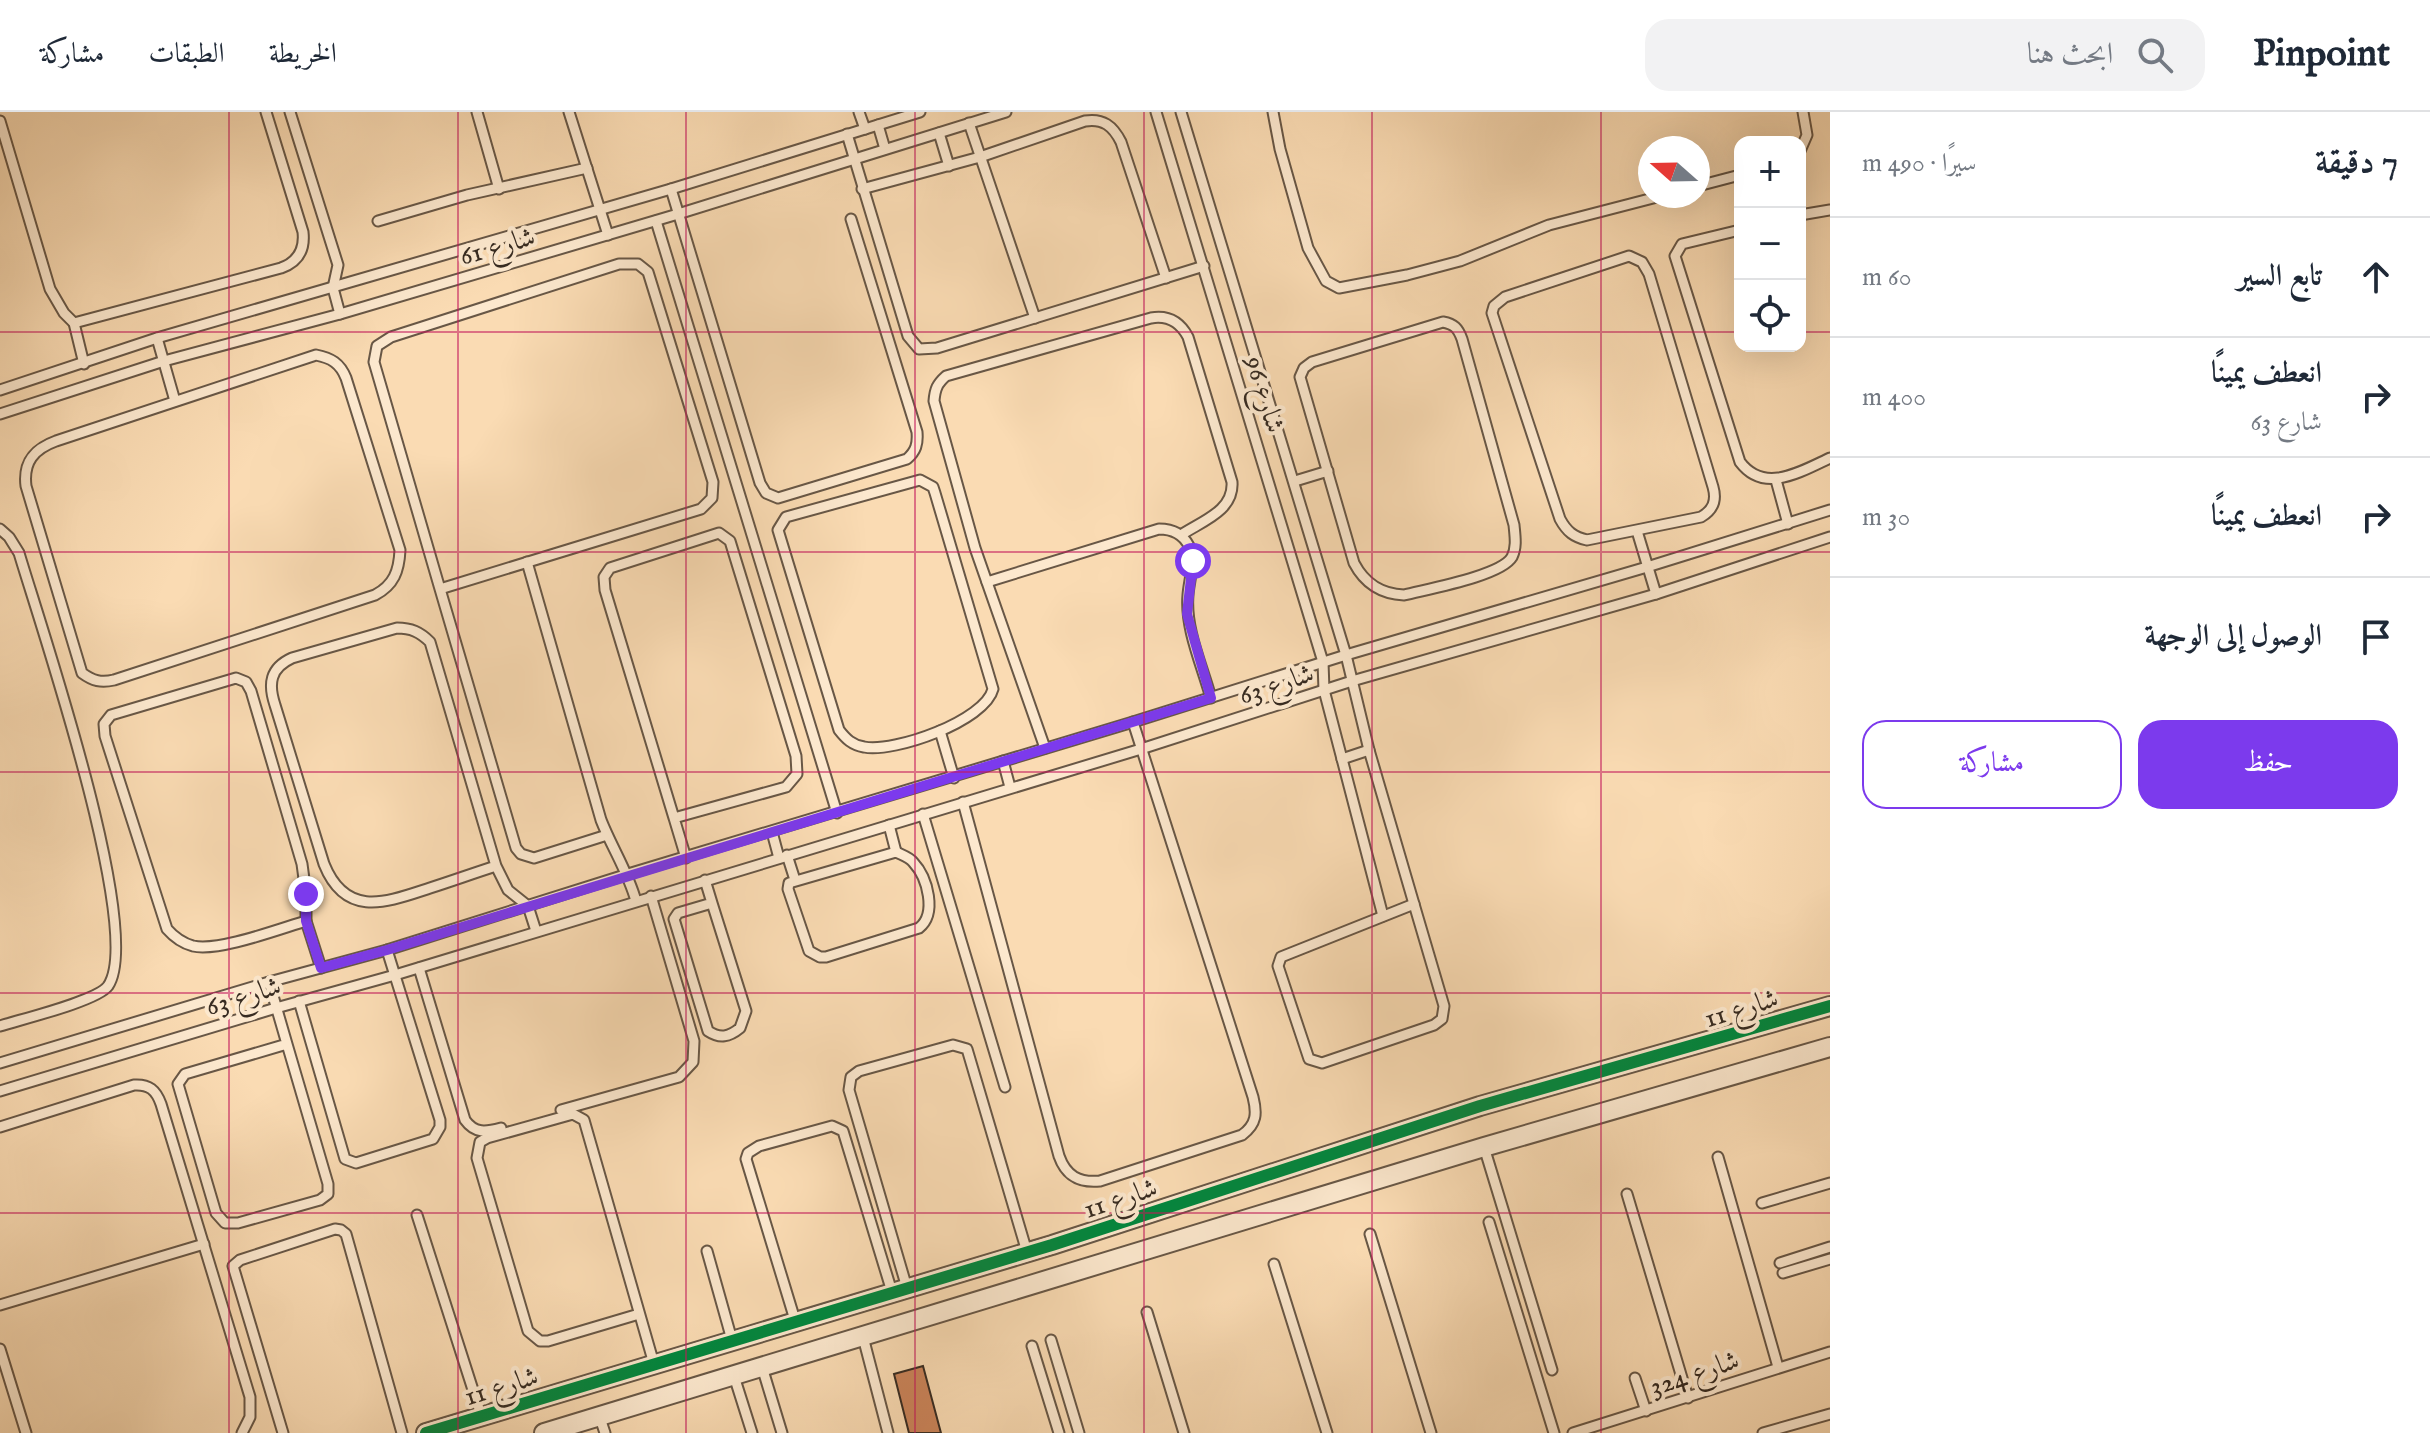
<!DOCTYPE html>
<html lang="ar">
<meta charset="utf-8">
<style>
:root{--surface:#fff;--page:#f2f2f3;--text:#1f2937;--muted:#747a83;--line:#e0e1e3;--accent:#7c3aed}
body{margin:0;font-family:"IM FELL English",Amiri,serif;background:var(--page);color:var(--text);direction:rtl}
.controls{position:absolute;right:24px;top:24px;display:grid;overflow:hidden;border-radius:16px;box-shadow:0 8px 32px #0002}
.controls button{width:72px;height:72px;display:grid;place-items:center;padding:0;border:0;border-bottom:2px solid var(--line);background:var(--surface);color:var(--text);font:40px sans-serif}
.compass{position:absolute;left:1638px;top:24px;width:72px;height:72px;border-radius:50%;background:var(--surface);box-shadow:0 8px 32px #0002;rotate:290deg}
.stop{position:absolute;width:24px;height:24px;margin:-18px;border:6px solid #7c3aed;border-radius:50%;background:#fff}
.stop.end{background:#7c3aed;border-color:#fff;box-shadow:0 2px 8px #0008}
.list{margin:0;padding:0;list-style:none}
h2{display:flex;justify-content:space-between;align-items:center;height:104px;margin:0;padding:0 32px;font-size:34px}
h2 small{font-size:26px;font-weight:400;color:var(--muted)}
.list li{display:grid;grid-template-columns:52px 1fr auto;gap:24px;align-items:center;box-sizing:border-box;height:120px;padding:0 32px;border-top:2px solid var(--line)}
.list b{display:block;font-size:30px;white-space:nowrap}
.list p{margin:0;font-size:26px;white-space:nowrap;color:var(--muted)}
.list em{font-size:26px;font-style:normal;color:var(--muted)}
.actions{display:flex;gap:16px;padding:24px 32px}
.actions a{flex:1;padding:18px 0;border:2px solid var(--accent);border-radius:24px;text-align:center;font-size:28px;color:var(--accent)}
.actions .main{background:var(--accent);color:#fff}
.icon{flex:none;width:44px;height:44px;fill:none;stroke:currentColor;stroke-width:2;stroke-linecap:round;stroke-linejoin:round}
.map{position:relative;flex:none;width:1830px;height:1321px;overflow:hidden;direction:ltr}
header{display:flex;align-items:center;gap:48px;box-sizing:border-box;height:112px;padding:0 40px;background:var(--surface);border-bottom:2px solid var(--line)}
header strong{font-size:38px}
nav{display:flex;gap:44px;margin-inline-start:auto;font-size:28px}
.search{width:560px;height:72px;background:var(--page);display:flex;align-items:center;gap:20px;box-sizing:border-box;padding:0 28px;border-radius:24px;color:var(--muted);font-size:30px}
main{display:flex}
aside{flex:1;background:var(--surface)}
.map>svg:first-child{display:block}
.building{fill:#ca8359;stroke:#372b21;stroke-width:2}
.lines{fill:none;stroke-linecap:round;stroke-linejoin:round}
.lane-casing{stroke:#685746;stroke-width:13}
.street-casing{stroke:#685746;stroke-width:22}
.lane{stroke:#fce8ce;stroke-width:9}
.street{stroke:#fce8ce;stroke-width:18}
.cycleway-casing{stroke:#fce8ce;stroke-width:17}
.cycleway{stroke:#00873e;stroke-width:12}
.route{stroke:#7c3aed;stroke-width:10}
.grid{fill:none;stroke:#c2185b;stroke-width:2;stroke-opacity:0.55}
.labels{text-anchor:middle;stroke-width:8;stroke-linejoin:round;paint-order:stroke}
.street-label{font-size:28px;fill:#372b21;stroke:#fce8ce}
</style>
<header>
<strong>Pinpoint</strong>
<div class="search"><svg class="icon" aria-label="search" viewBox="0 0 24 24"><circle cx="10" cy="10" r="6"/><path d="M15 15l6 6"/></svg>ابحث هنا</div>
<nav><a>الخريطة</a><a>الطبقات</a><a>مشاركة</a></nav>
</header>
<main>
<aside>
<h2>7 دقيقة<small>سيرًا · 490 m</small></h2>
<ul class="list">
<li><svg class="icon" aria-label="ahead" viewBox="0 0 24 24"><path d="M12 20V5M6 11l6-6 6 6"/></svg><div><b>تابع السير</b></div><em>60 m</em></li>
<li><svg class="icon" aria-label="right" viewBox="0 0 24 24"><path d="M7 20v-9h11M14 6l5 5-5 5"/></svg><div><b>انعطف يمينًا</b><p>شارع 63</p></div><em>400 m</em></li>
<li><svg class="icon" aria-label="right" viewBox="0 0 24 24"><path d="M7 20v-9h11M14 6l5 5-5 5"/></svg><div><b>انعطف يمينًا</b></div><em>30 m</em></li>
<li><svg class="icon" aria-label="arrive" viewBox="0 0 24 24"><path d="M6 21V4h12l-3 4 3 4H6"/></svg><div><b>الوصول إلى الوجهة</b></div></li>
</ul>
<div class="actions"><a class="main">حفظ</a><a>مشاركة</a></div>
</aside>
<div class="map">
<svg width="1830" height="1321" viewBox="0 0 1830 1321">
<rect width="100%" height="100%" fill="#fadbb3"/>
<filter id="stains"><feTurbulence type="fractalNoise" baseFrequency=".0025" numOctaves="4"/><feColorMatrix values="0 0 0 0 .2 0 0 0 0 .09 0 0 0 0 .02 0 0 0 .5 -.17"/></filter>
<radialGradient id="worn" r=".72"><stop offset=".6" stop-color="#630" stop-opacity="0"/><stop offset="1" stop-color="#630" stop-opacity=".3"/></radialGradient>
<path class="building" d="M923 1254 941 1321H909L894 1262Z"/>
<g class="lines">
<defs>
<g id="lane">
<path d="M290 0 338 153 333 176 340 202"/>
<path d="M477 0 499 77"/>
<path d="M569 0 608 123"/>
<path d="M859 0 865 17"/>
<path d="M1156 0 1323 550 1324 578 1383 804"/>
<path d="M1181 0 1346 543 1369 638 1414 792"/>
<path d="M1273 0 1280 37 1308 136 1326 169 1339 176 1407 163 1460 149 1549 113 1661 84"/>
<path d="M0 9 50 177 64 201 74 211 84 252"/>
<path d="M969 11 1035 206"/>
<path d="M878 13 885 37"/>
<path d="M939 21 949 54"/>
<path d="M847 22 908 224 919 237 937 236 1204 154"/>
<path d="M1800 39 1807 23 1803 0"/>
<path d="M1698 74 1740 63"/>
<path d="M671 77 760 371 766 381 778 386 907 347C916 339 918 332 917 320L851 107"/>
<path d="M862 77 980 45 1085 9C1103 6 1113 14 1121 30L1166 166"/>
<path d="M1800 103 1830 98"/>
<path d="M378 109 467 83 587 56"/>
<path d="M656 109 837 701"/>
<path d="M1740 118 1682 132 1675 144 1740 350C1764 382 1800 360 1830 346"/>
<path d="M1629 144 1642 150 1649 162 1713 375C1717 389 1713 398 1701 405L1587 428C1574 425 1567 420 1560 407L1492 201 1494 194 1505 185Z"/>
<path d="M1443 210C1454 212 1458 216 1462 227L1514 413C1515 424 1517 435 1512 445 1501 464 1427 477 1404 483 1381 482 1365 472 1354 451L1300 265 1304 256 1312 250Z"/>
<path d="M74 211 281 156C298 150 305 138 303 120L266 0"/>
<path d="M157 226 175 289"/>
<path d="M316 243C331 246 340 251 346 266L400 438C399 459 394 473 375 483L114 568C101 571 93 569 82 561L26 374C23 350 34 337 56 329Z"/>
<path d="M0 278 157 226 671 77 920 0"/>
<path d="M0 302 164 249 340 202 678 102 1006 0"/>
<path d="M920 368 933 375 935 381 993 577C985 609 894 641 864 635 852 633 846 627 839 618L778 418 786 405Z"/>
<path d="M1776 368 1788 412"/>
<path d="M1295 369 1328 359"/>
<path d="M0 417 9 425 19 441C40 512 145 820 108 874 97 889 22 907 0 914"/>
<path d="M1637 419 1656 482"/>
<path d="M527 450 601 708C612 736 628 760 636 789"/>
<path d="M987 470 1159 417C1172 417 1183 422 1189 434 1196 449 1189 468 1188 483 1185 517 1202 553 1211 586"/>
<path d="M440 477 374 250 377 234 391 225 619 152H638L648 160 713 370 712 386 701 397 440 477 516 736 521 742 534 746 607 723"/>
<path d="M236 566 246 570 251 579 302 752 306 782V809C279 817 218 840 193 834 182 831 174 825 167 817L105 624 104 612 111 603Z"/>
<path d="M940 619 954 666"/>
<path d="M1045 636 975 436 934 289C935 277 937 272 946 264L1151 206C1168 203 1180 210 1188 225L1232 370C1234 399 1202 409 1181 423"/>
<path d="M1342 647 1369 638"/>
<path d="M1003 649 1010 675"/>
<path d="M963 690 1059 1044C1066 1064 1079 1071 1100 1069L1242 1023C1257 1012 1257 1001 1253 985L1133 610"/>
<path d="M923 702 1005 975"/>
<path d="M674 706 605 478 604 465 610 456 719 421 730 429 796 644 797 662 786 675 674 706 686 746"/>
<path d="M889 713 896 740"/>
<path d="M772 720 779 746"/>
<path d="M896 740C902 743 909 745 913 750 928 766 937 802 919 816L826 845H820L809 839 788 777 789 771Z"/>
<path d="M787 743 795 768"/>
<path d="M496 754C474 761 452 769 430 776 387 790 346 807 324 752L275 593C268 572 270 556 292 546L397 516C411 516 420 520 430 530L496 754 508 778 528 794 536 819"/>
<path d="M705 768 712 791 678 801 674 807 708 919C720 927 729 925 740 916L746 899 712 791"/>
<path d="M1414 792 1444 894 1442 907 1434 913 1322 951 1309 947 1278 854 1281 845Z"/>
<path d="M306 809 321 856"/>
<path d="M419 856 465 1008C475 1022 486 1020 501 1016"/>
<path d="M269 870 287 932 185 962 178 972 216 1101 225 1111H238L320 1088 328 1082V1072L287 932"/>
<path d="M299 889 345 1047 356 1051 433 1027 440 1015V1008L387 838"/>
<path d="M0 951 269 870 387 838 628 762 1133 610 1346 543 1647 455 1830 398"/>
<path d="M0 979 276 896 395 863 1141 637 1352 569 1656 482 1830 425"/>
<path d="M561 998 679 965 693 950 694 929 651 784"/>
<path d="M0 1015 134 973C149 972 156 978 161 992L250 1285V1305L242 1321"/>
<path d="M1484 1035 1552 1258"/>
<path d="M1718 1045 1778 1255"/>
<path d="M1627 1082 1688 1286"/>
<path d="M1762 1091 1830 1071"/>
<path d="M417 1103 481 1303"/>
<path d="M1489 1110 1554 1321"/>
<path d="M1370 1122 1431 1321"/>
<path d="M707 1139 732 1228"/>
<path d="M1780 1151 1830 1135"/>
<path d="M1274 1152 1327 1321"/>
<path d="M1783 1161 1830 1147"/>
<path d="M907 1176 849 978 851 965 859 959 953 933 967 937 1027 1140"/>
<path d="M0 1193 204 1132"/>
<path d="M1147 1200 1184 1321"/>
<path d="M639 1202 548 1229H540L528 1219 477 1046 480 1030 487 1026 573 1002 584 1008 654 1252"/>
<path d="M795 1208 746 1047 748 1041 759 1034 832 1014 843 1019 892 1180"/>
<path d="M863 1225 888 1321"/>
<path d="M1051 1228 1079 1321"/>
<path d="M1032 1234 1059 1321"/>
<path d="M0 1237 26 1321"/>
<path d="M762 1255 782 1321"/>
<path d="M734 1264 752 1321"/>
<path d="M1635 1266 1646 1299"/>
<path d="M599 1303 605 1321"/>
<path d="M283 1321 233 1154 240 1148 335 1117 341 1118 346 1122 402 1321"/>
<path d="M1573 1321 1830 1240"/>
<path d="M1763 1321 1830 1302"/>
</g>
<g id="street">
<path d="M426 1321 1052 1133 1480 994 1830 894"/>
<path d="M544 1321 1484 1035 1830 935"/>
</g>
</defs>
<use href="#lane" class="lane-casing"/>
<use href="#street" class="street-casing"/>
<use href="#lane" class="lane"/>
<use href="#street" class="street"/>
<defs>
<path id="cycleway" d="M426 1321 1052 1133 1480 994 1830 894"/>
</defs>
<use href="#cycleway" class="cycleway-casing"/>
<use href="#cycleway" class="cycleway"/>
</g>
<g class="lines">
<path class="route" d="M306 782V809L321 856 387 838 1211 586 1187 502 1193 449"/>
</g>
<path class="grid" d="M229 0V1321M458 0V1321M686 0V1321M915 0V1321M1144 0V1321M1372 0V1321M1601 0V1321M0 220H1740M1800 220H1830M0 440H1830M0 660H1830M0 881H1830M0 1101H1830"/>
<g class="labels">
<g class="street-label">
<text transform="translate(497 133) rotate(-16)" y="10">شارع 61</text>
<text transform="translate(1266 282) rotate(73)" y="10">شارع 96</text>
<text transform="translate(1276 571) rotate(-18)" y="10">شارع 63</text>
<text transform="translate(243 883) rotate(-17)" y="10">شارع 63</text>
<text transform="translate(1741 895) rotate(-17)" y="10">شارع 11</text>
<text transform="translate(1120 1085) rotate(-18)" y="10">شارع 11</text>
<text transform="translate(1694 1260) rotate(-18)" y="10">شارع 324</text>
<text transform="translate(501 1273) rotate(-17)" y="10">شارع 11</text>
</g>
</g>
<rect width="100%" height="100%" filter="url(#stains)"/>
<rect width="100%" height="100%" fill="url(#worn)"/>
</svg>
<div class="controls">
<button>+</button>
<button>−</button>
<button><svg class="icon" aria-label="locate" viewBox="0 0 24 24"><circle cx="12" cy="12" r="6"/><path d="M12 2v4M12 18v4M2 12h4M18 12h4"/></svg></button>
</div>
<svg class="compass" viewBox="-18 -18 36 36"><path d="M0-13l5 13h-10z" fill="#e53935"/><path d="M0 13l5-13h-10z" fill="#747a83"/></svg>
<div class="stop" style="left:1193px;top:449px"></div>
<div class="stop end" style="left:306px;top:782px"></div>
</div>
</main>
